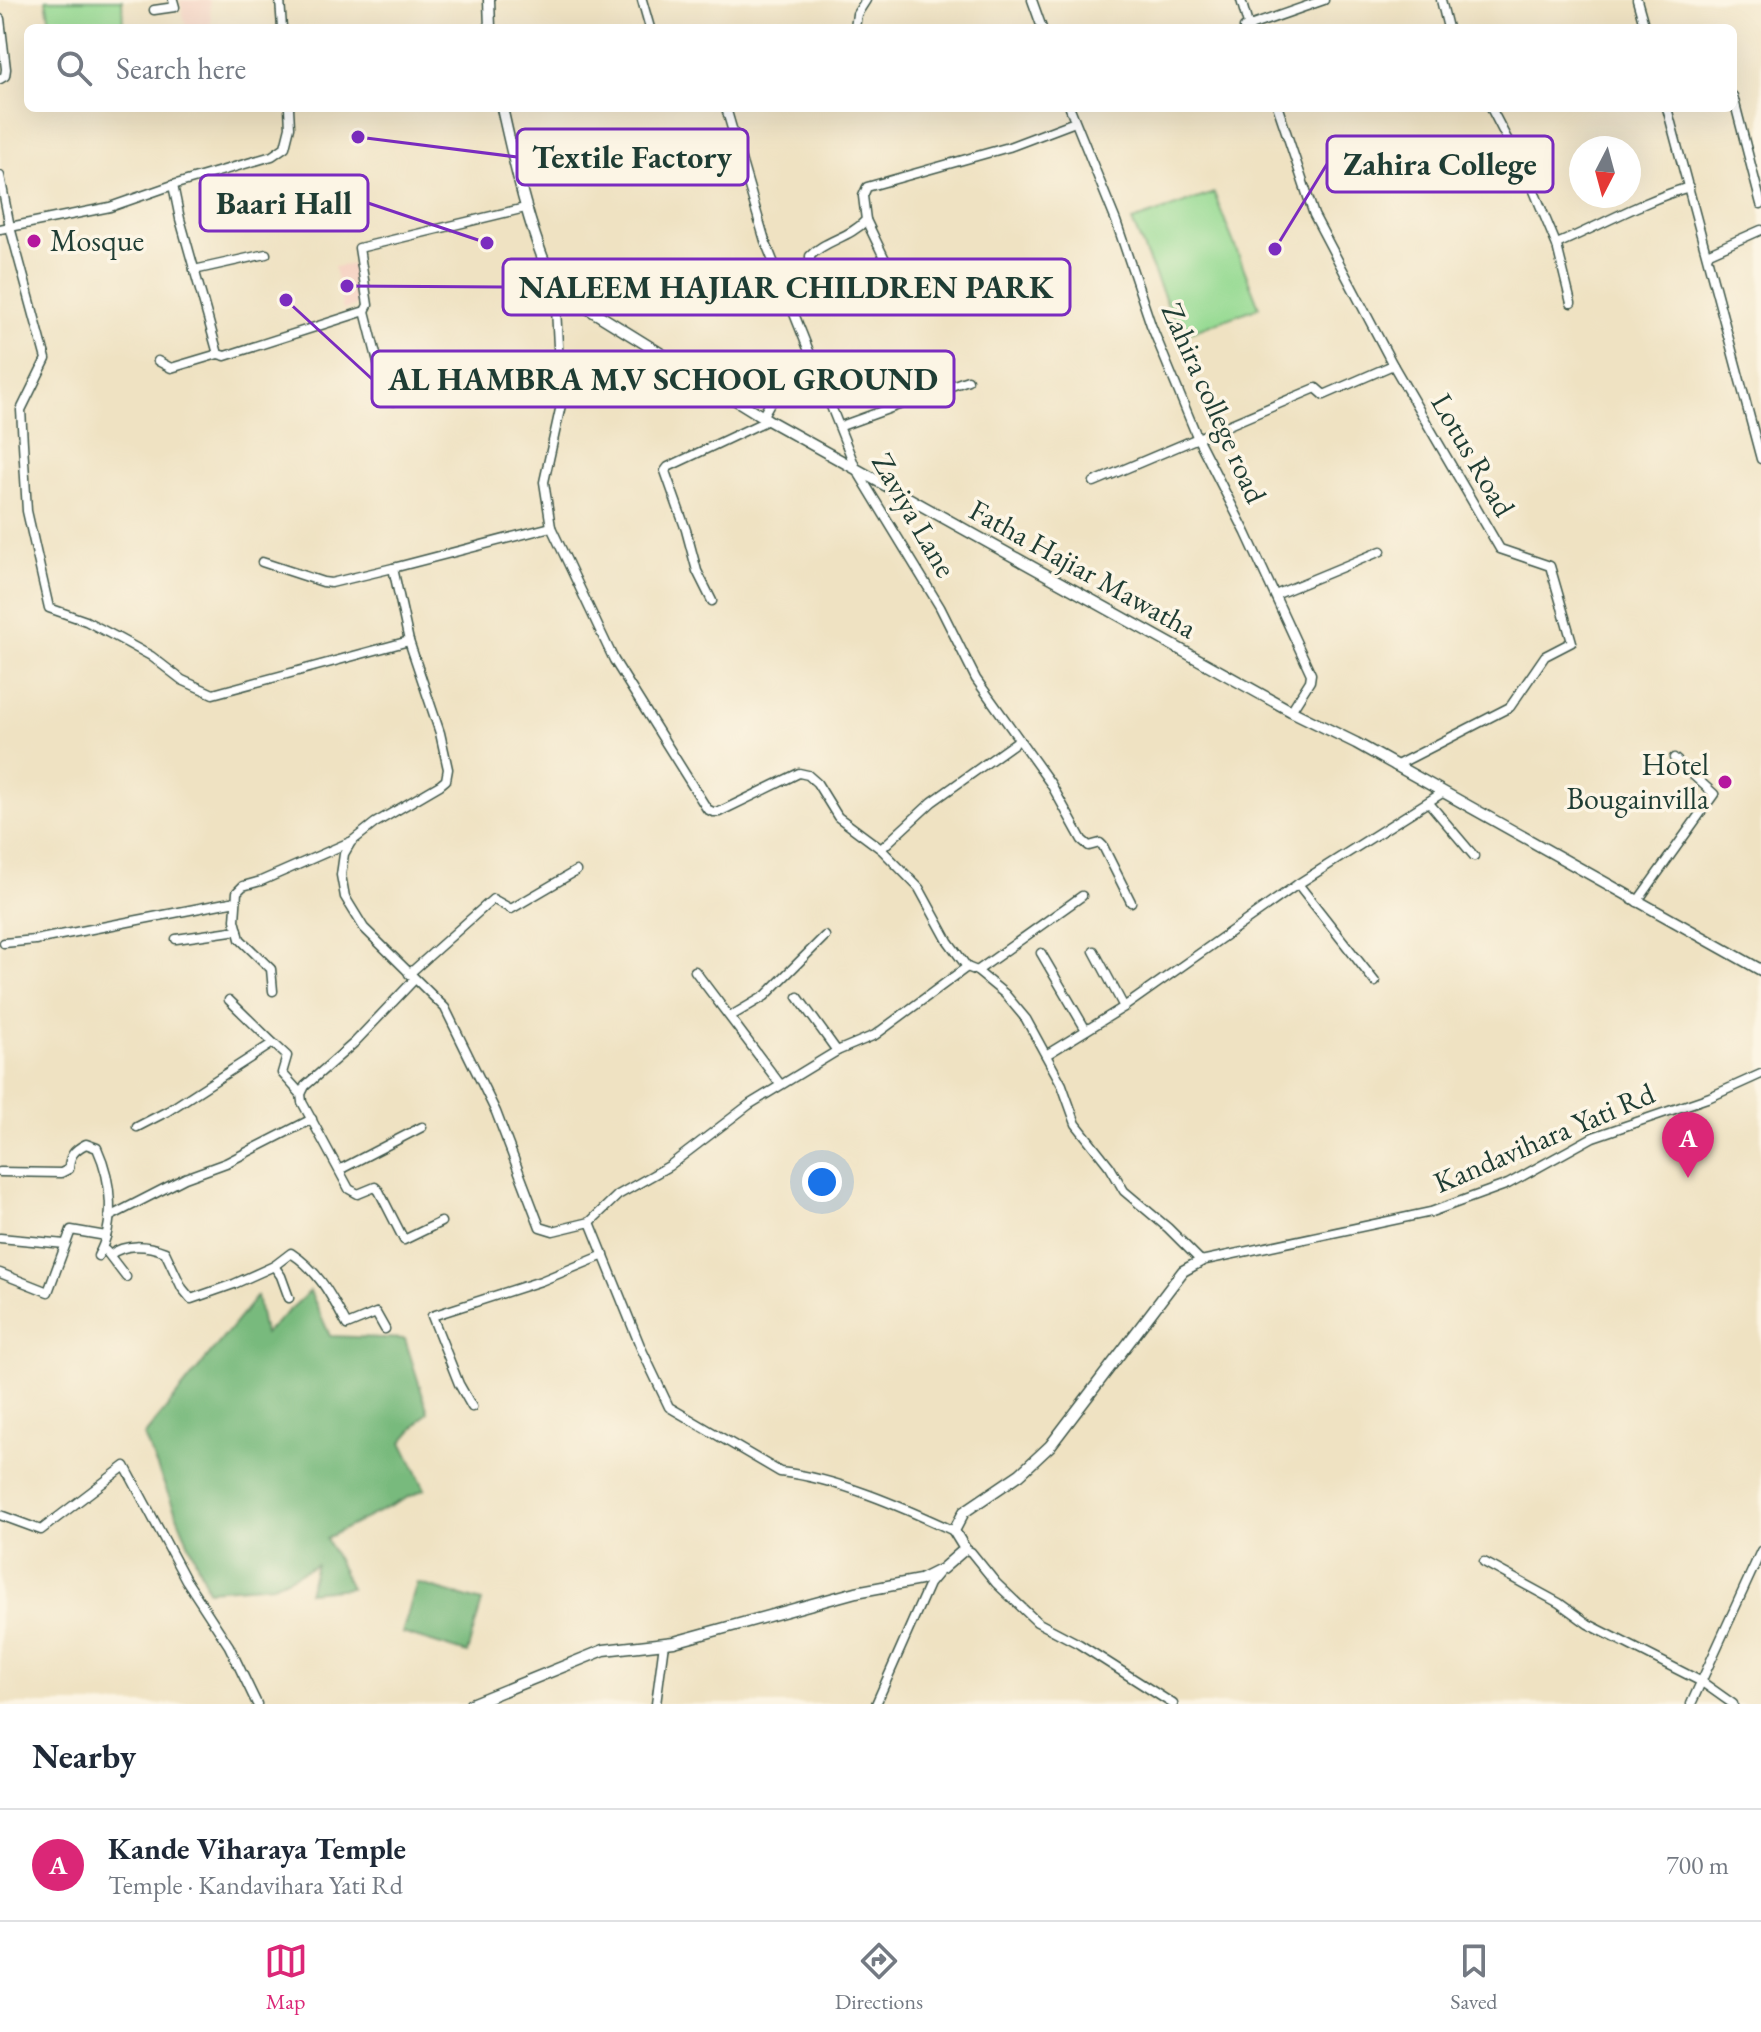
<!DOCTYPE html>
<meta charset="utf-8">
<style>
:root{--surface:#fff;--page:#f2f2f3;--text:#1f2937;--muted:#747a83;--line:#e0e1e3;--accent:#db2777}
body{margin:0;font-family:"EB Garamond",serif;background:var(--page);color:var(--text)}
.compass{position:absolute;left:1569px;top:136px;width:72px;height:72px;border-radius:50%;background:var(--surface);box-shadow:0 8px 32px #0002;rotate:186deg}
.you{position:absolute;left:822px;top:1182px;width:28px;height:28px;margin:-20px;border:6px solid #fff;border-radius:50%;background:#1a73e8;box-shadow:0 0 0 12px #1a73e833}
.badge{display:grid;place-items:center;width:52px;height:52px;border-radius:50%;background:var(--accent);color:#fff;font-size:26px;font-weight:700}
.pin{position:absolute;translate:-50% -66px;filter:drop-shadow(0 2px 4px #0008)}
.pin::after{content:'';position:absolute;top:42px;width:28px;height:24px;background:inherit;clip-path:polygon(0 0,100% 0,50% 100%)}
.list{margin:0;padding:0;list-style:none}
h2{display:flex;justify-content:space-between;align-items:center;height:104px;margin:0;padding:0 32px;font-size:34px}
h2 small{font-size:26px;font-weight:400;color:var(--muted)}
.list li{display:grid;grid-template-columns:52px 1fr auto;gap:24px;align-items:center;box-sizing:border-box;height:112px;padding:0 32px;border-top:2px solid var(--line)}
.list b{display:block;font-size:30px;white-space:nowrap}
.list p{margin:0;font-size:26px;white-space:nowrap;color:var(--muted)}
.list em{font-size:26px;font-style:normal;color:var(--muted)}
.icon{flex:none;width:44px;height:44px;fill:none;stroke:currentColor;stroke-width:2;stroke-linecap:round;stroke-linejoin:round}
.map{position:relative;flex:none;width:1761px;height:1704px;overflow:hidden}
.search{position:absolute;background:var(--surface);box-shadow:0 8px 32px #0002;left:24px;right:24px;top:24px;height:88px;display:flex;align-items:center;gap:20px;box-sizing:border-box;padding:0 28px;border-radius:12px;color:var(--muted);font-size:30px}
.sheet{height:216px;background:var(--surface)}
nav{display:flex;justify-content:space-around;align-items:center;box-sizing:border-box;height:112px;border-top:2px solid var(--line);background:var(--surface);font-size:22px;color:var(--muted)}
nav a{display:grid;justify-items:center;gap:4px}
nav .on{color:var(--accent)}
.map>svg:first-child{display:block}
.built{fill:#f5d2c2}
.green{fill:#96da93;stroke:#5a8c64;stroke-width:2}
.forest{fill:#78ba7d;stroke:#4c7c58;stroke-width:2}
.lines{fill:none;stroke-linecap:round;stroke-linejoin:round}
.minor-casing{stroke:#3e5649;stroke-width:11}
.tertiary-casing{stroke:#3e5649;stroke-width:13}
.minor{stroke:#fff;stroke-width:8}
.tertiary{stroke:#fff;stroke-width:10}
.poi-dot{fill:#b5179e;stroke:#fcf5e5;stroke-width:3}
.labels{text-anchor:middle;stroke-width:7;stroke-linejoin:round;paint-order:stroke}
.poi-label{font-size:30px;fill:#1f3d34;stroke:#fcf5e5;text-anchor:start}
.street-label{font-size:30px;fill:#1f3d34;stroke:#fcf5e5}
.leader{fill:none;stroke:#7b2cbf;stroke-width:3}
.callout-dot{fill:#7b2cbf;stroke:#fcf5e5;stroke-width:3}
.callout{fill:#fcf5e5;stroke:#7b2cbf;stroke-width:3}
.callout-label{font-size:32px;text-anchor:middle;font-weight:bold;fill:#1f3d34}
</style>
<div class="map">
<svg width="1761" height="1704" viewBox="0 0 1761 1704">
<rect width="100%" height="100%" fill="#fcf5e5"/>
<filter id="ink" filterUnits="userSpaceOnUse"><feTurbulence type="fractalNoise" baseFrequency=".0125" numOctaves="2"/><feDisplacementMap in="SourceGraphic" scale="16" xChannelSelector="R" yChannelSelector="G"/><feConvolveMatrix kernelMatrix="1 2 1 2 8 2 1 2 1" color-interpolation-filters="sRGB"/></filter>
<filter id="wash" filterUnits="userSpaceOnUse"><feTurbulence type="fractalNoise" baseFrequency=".006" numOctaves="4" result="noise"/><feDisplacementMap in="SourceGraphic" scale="32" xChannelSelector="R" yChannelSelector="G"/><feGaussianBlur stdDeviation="1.8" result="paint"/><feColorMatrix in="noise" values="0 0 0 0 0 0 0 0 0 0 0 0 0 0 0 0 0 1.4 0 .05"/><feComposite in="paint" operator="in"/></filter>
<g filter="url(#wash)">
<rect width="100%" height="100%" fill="#efe2c2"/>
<g class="built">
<path d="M180 0H210L211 28H186Z"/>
<path d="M353 264 361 304 343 310 334 267Z"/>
</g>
<g class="green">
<path d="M46 0H122L123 28H51Z"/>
<path d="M1214 193 1259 307 1181 336 1132 221Z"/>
</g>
<g class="forest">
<path d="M310 1291 330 1336 405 1339 428 1412 402 1442 425 1489 326 1538 351 1588 308 1592 316 1565 273 1585 208 1590 144 1436 257 1296 264 1334Z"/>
<path d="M417 1583 482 1602 467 1653 402 1633Z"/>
</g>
</g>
<g filter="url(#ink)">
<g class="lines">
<defs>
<g id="minor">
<path d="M280 0 282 28"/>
<path d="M642 0 650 28"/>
<path d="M1032 0 1042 28"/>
<path d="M1241 0 1249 28"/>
<path d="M1441 0 1448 28"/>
<path d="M1637 0 1645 28"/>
<path d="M154 10 175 7 173 0"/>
<path d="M0 19 6 69 5 76 0 79"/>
<path d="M855 28 857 14 866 0"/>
<path d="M1244 28 1324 0"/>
<path d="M1733 96 1761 204"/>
<path d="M726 108 765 241 856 469 940 607 976 679 1051 784 1082 840 1089 846 1100 843 1103 846 1131 902"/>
<path d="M1070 108 1116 221 1151 325 1198 439 1246 533 1311 674 1310 681 1291 711"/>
<path d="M1278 108 1314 215 1393 365 1500 549 1550 566 1572 642 1545 656 1510 707 1395 766"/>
<path d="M1491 108 1534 191 1557 246 1571 303"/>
<path d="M1667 108 1761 459"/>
<path d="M0 176 10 227 46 359 21 410 27 511 49 608 86 621 120 639 151 656 182 680 213 694 409 641"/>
<path d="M173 185 180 219 218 354 225 356 365 311 368 305 359 248 525 208"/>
<path d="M866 220 907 305"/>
<path d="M0 229 110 207 173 185 272 156 285 147 290 127 289 108"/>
<path d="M1557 244C1601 225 1643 201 1689 187"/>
<path d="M1707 254 1761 230"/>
<path d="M194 270 266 254"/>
<path d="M555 288 561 405 544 482 551 527 614 660 707 809 713 812H719L799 773 808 775 817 783 838 817 881 849 919 888 948 941 967 967 977 971 1005 994 1026 1019 1062 1085 1076 1124 1110 1167 1124 1191 1168 1228 1201 1261 1431 1212 1508 1184 1593 1137 1710 1097 1761 1074"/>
<path d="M790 305 817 295 810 267V256C825 240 850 238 866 220L863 196 867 187 1009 147 1075 122"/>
<path d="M365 311 382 378 390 382 394 401 411 397"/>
<path d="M158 361 171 368 218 354"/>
<path d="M762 417 778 389"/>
<path d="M841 426 968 380"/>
<path d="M1094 482 1316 388 1324 395 1393 365"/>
<path d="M551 527 393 568 409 641 440 733 448 769 446 780 440 785 375 823 351 842 344 854 341 875 345 897 364 928 445 1008 496 1112 540 1227 553 1231 590 1222 641 1348 669 1407 780 1472C837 1478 902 1507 954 1531"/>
<path d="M262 562 323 582 331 583 393 568"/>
<path d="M1275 595 1381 551"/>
<path d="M712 601 697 571 686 530 665 471 668 467 768 420"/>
<path d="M1429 803 1474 856"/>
<path d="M881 849 932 802 1019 740"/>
<path d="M1298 884 1375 982"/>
<path d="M1637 902 1714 794 1674 758"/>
<path d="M176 939 238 930"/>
<path d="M4 943 35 940 236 901"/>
<path d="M1094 951 1124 1007"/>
<path d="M1041 953 1086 1030"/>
<path d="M695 971 780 1084"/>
<path d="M977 971 1082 896"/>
<path d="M409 974 493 899 511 909 576 871"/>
<path d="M414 980 354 1043 305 1086 301 1094 302 1102 349 1189 358 1194 375 1187 379 1191 404 1240 441 1222"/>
<path d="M273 991 271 969 240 939 235 920 237 892 243 886 261 881 350 842"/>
<path d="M798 997 837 1051"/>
<path d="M229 1000 273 1043"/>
<path d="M731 1016 765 996 825 936"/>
<path d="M1046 1055 1124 1007 1298 884 1442 793"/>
<path d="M137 1127 168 1111 273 1043 287 1056 282 1073 301 1094"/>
<path d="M339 1170 422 1127"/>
<path d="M0 1172 61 1173 69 1169C69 1156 74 1150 86 1144L97 1148C112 1181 116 1224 98 1256"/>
<path d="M109 1217 185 1178 226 1163 312 1119"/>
<path d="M590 1222 618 1195 669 1166 750 1104 837 1051 875 1035 967 967"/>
<path d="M0 1238 65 1244"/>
<path d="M106 1251 126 1277"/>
<path d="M110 1255C125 1243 147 1245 165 1252L182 1288 191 1299 234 1284 274 1266 281 1276 289 1298"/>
<path d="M274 1266 291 1253C320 1272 331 1296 347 1325L376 1313 385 1329"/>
<path d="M0 1273 48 1292 71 1230 106 1236"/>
<path d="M472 1407 459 1384 432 1316 541 1281 604 1255"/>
<path d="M0 1515 41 1530 125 1466 186 1580 229 1646 257 1704"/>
<path d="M965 1549 971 1552 996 1583 1037 1622 1079 1644 1173 1704"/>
<path d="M1484 1562 1559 1603 1588 1624 1702 1682 1733 1704"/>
<path d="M656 1704 664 1643"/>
<path d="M876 1704 929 1584 939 1572"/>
<path d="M1691 1704 1761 1551"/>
</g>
<g id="tertiary">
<path d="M489 0 490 28"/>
<path d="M502 108C516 170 529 230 555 288L768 420 1291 711 1356 743 1761 970"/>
<path d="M471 1704 604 1650 674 1642 856 1592 920 1580 942 1569 965 1549 954 1531 964 1512 1020 1474 1050 1446 1183 1271 1201 1261"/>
</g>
</defs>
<use href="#minor" class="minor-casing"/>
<use href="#tertiary" class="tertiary-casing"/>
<use href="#minor" class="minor"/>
<use href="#tertiary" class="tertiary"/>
</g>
</g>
<g class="poi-dot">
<circle cx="34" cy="241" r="8"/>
<circle cx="1725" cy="782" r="8"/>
</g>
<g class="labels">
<g class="poi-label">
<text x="50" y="251">Mosque</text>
<text x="1709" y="775" text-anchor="end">Hotel<tspan x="1709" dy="34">Bougainvilla</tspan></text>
</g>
<g class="street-label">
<text transform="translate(1214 403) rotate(66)" y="10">Zahira college road</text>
<text transform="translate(1473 455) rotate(60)" y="10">Lotus Road</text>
<text transform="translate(914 515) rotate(60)" y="10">Zaviya Lane</text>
<text transform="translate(1083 569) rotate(29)" y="10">Fatha Hajiar Mawatha</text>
<text transform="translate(1544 1138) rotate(-23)" y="10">Kandavihara Yati Rd</text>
</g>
</g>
<path class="leader" d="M358 137L517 157M1275 249L1327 164M487 243L368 203M347 286L503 287M286 300L372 379"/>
<g class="callout-dot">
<circle cx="358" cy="137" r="8"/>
<circle cx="1275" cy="249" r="8"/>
<circle cx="487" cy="243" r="8"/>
<circle cx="347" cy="286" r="8"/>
<circle cx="286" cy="300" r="8"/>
</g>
<g class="callout">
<rect x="517" y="129" width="231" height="56" rx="8"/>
<rect x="1327" y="136" width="226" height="56" rx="8"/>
<rect x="200" y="175" width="168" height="56" rx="8"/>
<rect x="503" y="259" width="567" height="56" rx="8"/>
<rect x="372" y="351" width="582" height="56" rx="8"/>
</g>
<g class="callout-label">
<text x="632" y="168">Textile Factory</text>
<text x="1440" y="175">Zahira College</text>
<text x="284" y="214">Baari Hall</text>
<text x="786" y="298">NALEEM HAJIAR CHILDREN PARK</text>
<text x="663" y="390">AL HAMBRA M.V SCHOOL GROUND</text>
</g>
</svg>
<svg class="compass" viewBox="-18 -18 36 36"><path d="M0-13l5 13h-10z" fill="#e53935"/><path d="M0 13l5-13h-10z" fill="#747a83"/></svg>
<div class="you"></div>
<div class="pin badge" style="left:1688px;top:1178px">A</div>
<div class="search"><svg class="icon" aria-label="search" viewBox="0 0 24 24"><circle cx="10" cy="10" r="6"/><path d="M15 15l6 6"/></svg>Search here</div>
</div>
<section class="sheet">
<h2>Nearby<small></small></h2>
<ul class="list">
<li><span class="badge">A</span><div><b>Kande Viharaya Temple</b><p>Temple · Kandavihara Yati Rd</p></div><em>700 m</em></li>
</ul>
</section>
<nav>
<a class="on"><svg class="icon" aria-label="map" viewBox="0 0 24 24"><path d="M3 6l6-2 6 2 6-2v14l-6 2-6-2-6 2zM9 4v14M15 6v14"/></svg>Map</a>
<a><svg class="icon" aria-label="directions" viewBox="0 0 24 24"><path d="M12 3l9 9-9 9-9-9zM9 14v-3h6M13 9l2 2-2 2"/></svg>Directions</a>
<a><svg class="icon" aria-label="saved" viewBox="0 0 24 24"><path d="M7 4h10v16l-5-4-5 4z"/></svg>Saved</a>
</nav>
